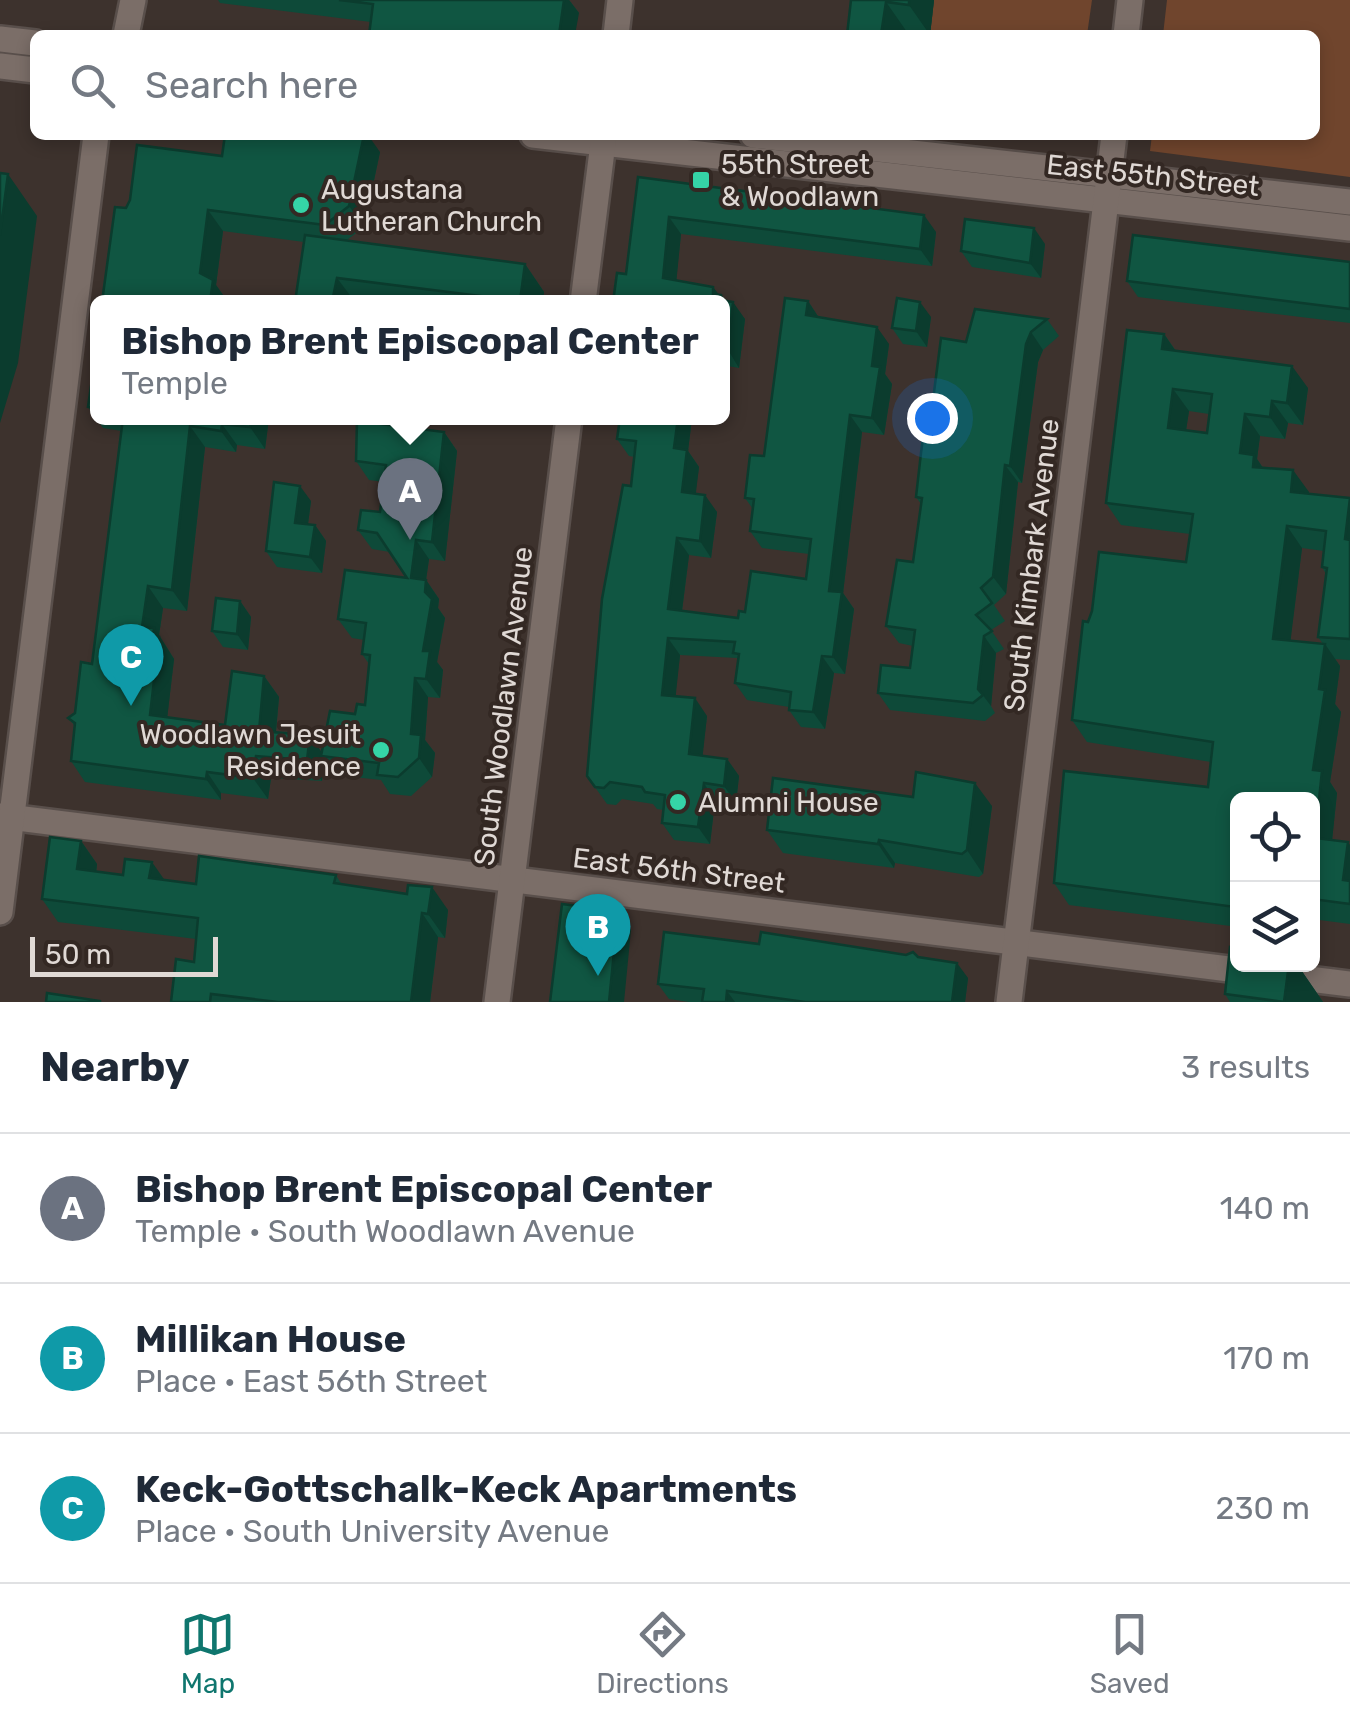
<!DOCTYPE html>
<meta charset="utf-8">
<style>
:root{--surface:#fff;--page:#f2f2f3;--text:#1f2937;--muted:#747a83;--line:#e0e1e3;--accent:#0f766e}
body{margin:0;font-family:Rubik,sans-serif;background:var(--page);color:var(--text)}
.controls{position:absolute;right:30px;bottom:30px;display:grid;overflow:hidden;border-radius:15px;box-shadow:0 5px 15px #0003}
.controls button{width:90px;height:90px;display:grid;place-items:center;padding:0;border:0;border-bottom:2px solid var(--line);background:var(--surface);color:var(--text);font:50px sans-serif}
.scale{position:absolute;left:30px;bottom:25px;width:188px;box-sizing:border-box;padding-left:10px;border:5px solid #e0d9d5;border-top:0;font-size:28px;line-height:35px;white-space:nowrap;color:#e0d9d5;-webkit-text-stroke:8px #332823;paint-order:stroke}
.you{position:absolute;left:932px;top:418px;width:35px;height:35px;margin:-25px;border:8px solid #fff;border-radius:50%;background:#1a73e8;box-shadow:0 0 0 15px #1a73e833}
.badge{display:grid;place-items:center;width:65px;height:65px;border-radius:50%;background:var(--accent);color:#fff;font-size:32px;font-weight:700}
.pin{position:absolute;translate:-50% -82px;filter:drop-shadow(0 2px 5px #0008)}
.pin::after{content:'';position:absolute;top:52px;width:35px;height:30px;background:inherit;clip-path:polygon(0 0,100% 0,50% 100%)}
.popup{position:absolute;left:90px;top:295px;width:640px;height:130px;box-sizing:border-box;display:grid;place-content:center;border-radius:15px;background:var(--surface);filter:drop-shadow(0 2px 8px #0005);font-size:32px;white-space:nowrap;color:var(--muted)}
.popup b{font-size:38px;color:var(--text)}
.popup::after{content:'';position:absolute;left:50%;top:100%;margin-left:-20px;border:20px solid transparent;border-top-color:var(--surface)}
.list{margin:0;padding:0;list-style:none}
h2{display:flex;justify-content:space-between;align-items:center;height:130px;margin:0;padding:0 40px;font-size:42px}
h2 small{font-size:32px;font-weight:400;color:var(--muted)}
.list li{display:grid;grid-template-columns:65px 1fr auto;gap:30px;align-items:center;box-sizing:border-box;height:150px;padding:0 40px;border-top:2px solid var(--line)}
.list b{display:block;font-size:38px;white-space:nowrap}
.list p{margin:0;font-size:32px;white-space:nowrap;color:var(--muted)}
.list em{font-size:32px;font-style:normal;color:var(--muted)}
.icon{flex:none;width:55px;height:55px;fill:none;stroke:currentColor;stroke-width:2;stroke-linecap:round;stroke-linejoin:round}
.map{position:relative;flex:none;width:1350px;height:1002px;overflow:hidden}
.search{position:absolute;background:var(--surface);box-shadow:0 5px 15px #0003;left:30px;right:30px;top:30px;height:110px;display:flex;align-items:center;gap:25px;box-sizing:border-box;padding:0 35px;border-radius:15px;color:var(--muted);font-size:38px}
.sheet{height:580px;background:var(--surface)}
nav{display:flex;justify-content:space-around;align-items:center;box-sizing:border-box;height:140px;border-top:2px solid var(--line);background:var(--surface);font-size:28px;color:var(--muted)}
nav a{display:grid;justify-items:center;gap:5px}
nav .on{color:var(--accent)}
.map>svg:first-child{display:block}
.green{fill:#70452d}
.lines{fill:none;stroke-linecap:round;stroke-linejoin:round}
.minor-casing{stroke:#594f4b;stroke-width:30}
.minor{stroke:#7b6e68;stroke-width:25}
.wall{fill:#0e4a39;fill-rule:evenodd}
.shaded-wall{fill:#0b3c2e}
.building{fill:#105642;stroke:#0b3c2e;stroke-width:2.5;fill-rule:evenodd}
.poi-dot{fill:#35d4a7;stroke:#332823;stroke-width:4}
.labels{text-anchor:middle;stroke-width:8;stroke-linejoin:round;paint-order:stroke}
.poi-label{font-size:28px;fill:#e0d9d5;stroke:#332823;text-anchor:start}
.street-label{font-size:28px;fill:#e0d9d5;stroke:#332823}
</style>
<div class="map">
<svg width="1350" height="1002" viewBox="0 0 1350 1002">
<rect width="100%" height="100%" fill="#3d322d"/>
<g class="green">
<path d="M934 0H1092L1087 35H930Z"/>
<path d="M1167 0H1350V177L1150 151 1152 135H1315V35H1163Z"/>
</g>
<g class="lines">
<defs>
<g id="minor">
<path d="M126 35 133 0"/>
<path d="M616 35 620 0"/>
<path d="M1126 35 1130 0"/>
<path d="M0 39 35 43"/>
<path d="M0 66 35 70"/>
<path d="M533 135 1350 228"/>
<path d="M753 135 1350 202"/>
<path d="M583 302 604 135"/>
<path d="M0 816 1350 984"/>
<path d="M0 912 96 135"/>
<path d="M497 1002 569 418"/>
<path d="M1009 1002 1114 135"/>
</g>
</defs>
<use href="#minor" class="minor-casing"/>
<use href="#minor" class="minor"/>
</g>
<g class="wall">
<path d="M218 0H569L579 13 371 22 220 3Z"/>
<path d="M851 0H934L930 35 907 32 906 35H847Z"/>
<path d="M380 152 364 227 347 240 525 264 544 292 543 302H295L304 242 223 231 216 285 228 302 126 208 222 156Z"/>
<path d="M638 177 936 232 932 266 681 234 676 281 721 295 745 319 739 368 722 365V302L626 274Z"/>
<path d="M1045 244 1041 278 972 267 961 251Z"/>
<path d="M1350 262V323L1138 297 1127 281Z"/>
<path d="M808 301 819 318 889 344 885 374 892 384 884 435 862 432 843 593 854 609 845 674 834 673 825 729 801 727 789 710V707L747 700 735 683 738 661 737 658 680 655 675 696 707 716 702 756 727 759 739 776 736 803 715 801 710 844 674 840 662 823 664 810 657 809 653 804 622 799 616 805 607 804 587 776 635 457 629 456 617 439 692 418 688 451 699 467 695 494 717 512 711 558 689 555 682 611 738 618 745 612 806 579 809 554 762 548 750 531 753 509 745 498 764 456Z"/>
<path d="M931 317 927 347 903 344 892 328Z"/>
<path d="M1047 319 1059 336 1043 350 1038 362 1022 483 1018 482 1006 594 994 605 1005 621 991 630 1004 649 996 653 991 706 995 713 985 721 890 710 878 693 910 668 913 646 899 643 886 626 913 562 921 504 916 497 929 431 966 342Z"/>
<path d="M1164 334 1176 351 1308 388 1303 425 1288 423 1285 439 1260 436 1257 459 1263 468 1309 492V494L1350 498V660L1335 659 1340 666 1335 704 1341 712 1330 782 1337 793 1332 840 1350 845V924L1312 919V800H1238V927L1069 905 1054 883 1208 787 1211 762 1087 742 1072 720 1088 622 1186 562 1190 534 1121 525 1106 503ZM1189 411 1209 414 1207 433 1186 430ZM1302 548 1324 551 1322 567 1326 574 1318 637 1323 644 1290 641Z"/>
<path d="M98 337V418H269L265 449 237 445 236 452 205 447 187 611 163 608 159 635 174 659 167 718 225 725 264 676 279 697 276 732 310 735 322 753 365 705 369 664 362 654 364 640 352 638 338 619 407 578 390 552 372 549 358 530 380 512 384 482 369 480 356 461 444 432 457 451 445 561 429 559 426 580 439 599 438 608 445 618 437 662 443 670 440 698 428 697 425 740 435 753 432 777 411 796 390 794 381 780 335 775 324 760 322 781 271 778 268 799 221 793V800L85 782 71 761 75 726 68 718 75 713 92 664 122 431 103 428 88 407Z"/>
<path d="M311 501 308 524 315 525 326 541 322 573 277 567 266 551Z"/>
<path d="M240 601 251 617 248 650 223 647 212 631Z"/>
<path d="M992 806 983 874 979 877 895 863 894 868 783 853 767 830Z"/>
<path d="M81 841 97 864 96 872 196 884 336 875 342 885 448 910 445 938 438 937 430 1002H171L194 962 196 939 58 922 42 899Z"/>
<path d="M759 944 918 957 968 978 965 1002H689L669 999 658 984Z"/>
<path d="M1238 964H1297L1323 1002H1230L1225 994Z"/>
</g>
<g class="shaded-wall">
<path d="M564 0H569L579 13 575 35H559Z"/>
<path d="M909 0H934L930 35 909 5Z"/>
<path d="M886 2 907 32 906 35H881Z"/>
<path d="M364 135H368L380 152 364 227 349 206Z"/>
<path d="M8 174 37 216 18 363 0 423V235Z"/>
<path d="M208 210 223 231 216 285 228 302H210L200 273Z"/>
<path d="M924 215 936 232 932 266 920 249Z"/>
<path d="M669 217 681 234 675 295 663 278Z"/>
<path d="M1034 228 1045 244 1041 278 1030 263Z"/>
<path d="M525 264 544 292 543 302H521L520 301Z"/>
<path d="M337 278 355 302H332Z"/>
<path d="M713 287 732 311 733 302 745 319 739 368 728 350 713 294Z"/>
<path d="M808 301 819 318 806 315Z"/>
<path d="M920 302 931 317 927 347 916 331Z"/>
<path d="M877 327 889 344 885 374 892 384 884 435 872 418V366Z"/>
<path d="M1031 332 1043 350 1038 362 1022 483 1010 466 1026 344Z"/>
<path d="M1164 334 1179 356 1162 349Z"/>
<path d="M1292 366 1308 388 1303 425 1287 403Z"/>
<path d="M1173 389 1189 411 1183 450 1168 428Z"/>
<path d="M1272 401 1288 423 1285 439 1270 417Z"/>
<path d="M1245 414 1260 436 1257 459 1269 477 1268 489 1240 453Z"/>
<path d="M850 415 862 432 843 593 854 609 845 674 833 657 829 591Z"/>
<path d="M251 418H269L265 449 250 427Z"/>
<path d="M678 418H692L688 451 699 467 694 509 682 492 674 448Z"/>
<path d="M222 424 237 445 236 452 221 431Z"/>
<path d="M190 426 205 447 187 611 172 590Z"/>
<path d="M444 432 457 451 445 561 432 542Z"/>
<path d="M1005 465 1018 482 1006 594 993 577Z"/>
<path d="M1293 470 1309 492 1306 514 1291 492Z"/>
<path d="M300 486 311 501 306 539 295 523Z"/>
<path d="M705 495 717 512 711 558 700 541Z"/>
<path d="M1350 504V546L1345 539Z"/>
<path d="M315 525 326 541 322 573 310 557Z"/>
<path d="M1287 526 1302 548 1288 661 1273 639Z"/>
<path d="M677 538 689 555 680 626 668 609Z"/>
<path d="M416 540 429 559 426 580 439 599 438 608 445 618 437 662 443 670 440 698 426 679 411 578Z"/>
<path d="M148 586 163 608 159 635 174 659 165 737 150 715 142 627Z"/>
<path d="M240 601 251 617 248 650 237 634Z"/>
<path d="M984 636 996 653 991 706 978 689Z"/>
<path d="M668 638 680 655 674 712 662 695Z"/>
<path d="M1325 644 1340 666 1335 704 1341 712 1330 782 1337 793 1330 860 1315 838 1313 770 1319 689Z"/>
<path d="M822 656 834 673 825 729 813 712Z"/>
<path d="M264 676 279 697 274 752 259 731Z"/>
<path d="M415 678 428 697 425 740 435 753 432 777 419 758 411 734Z"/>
<path d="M695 698 707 716 701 771 689 754Z"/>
<path d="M310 735 324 756H321L324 760 322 781 307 760Z"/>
<path d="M256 756 271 778 268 799 253 778Z"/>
<path d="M727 759 739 776 736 803 724 786Z"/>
<path d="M207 772 221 793V800L206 779Z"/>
<path d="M704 783 715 801 710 844 698 827Z"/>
<path d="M975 783 992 806 983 874 967 850Z"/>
<path d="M879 840 895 863 894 868 878 844Z"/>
<path d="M81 841 97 864 94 893 77 869Z"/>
<path d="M1348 842 1350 845V890L1343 880Z"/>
<path d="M152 862 168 885 149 878Z"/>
<path d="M432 887 448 910 445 938 428 914Z"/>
<path d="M618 911 631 930 624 1002H609Z"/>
<path d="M422 913 438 937 430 1002H411Z"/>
<path d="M957 963 968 978 965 1002H952Z"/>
<path d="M1289 964H1297L1323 1002H1284Z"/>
<path d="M727 991 735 1002H726Z"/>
</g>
<g class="building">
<path d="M339 0H564L559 35H369L373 4Z"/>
<path d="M851 0H909V5L886 2 881 35H847Z"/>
<path d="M225 135H364L349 206 325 225 208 210 200 273 213 280 210 302H102L115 207 126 208 130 200 137 145 222 156Z"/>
<path d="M0 173 8 174 0 235Z"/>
<path d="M638 177 924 215 920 249 669 217 663 278 713 287V294L721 295V300L733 302 728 350H722V302H613L617 273 626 274Z"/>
<path d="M965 219 1034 228 1030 263 961 251Z"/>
<path d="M305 235 525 264 520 301 337 278 332 302H295Z"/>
<path d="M1133 235 1350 262V309L1127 281Z"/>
<path d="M785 298 808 301 806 315 877 327 872 366 880 367 872 418 850 415 829 591 842 592 833 657 822 656 813 712 789 710 791 692 735 683 739 654 733 653 735 642 668 638 662 695 695 698 689 754 727 759 724 786 704 783 698 827 662 823 665 795 645 792 642 787 610 782 604 788 595 787 587 776 602 599 623 485 631 486 636 441 617 439 620 418H678L674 448 687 450 682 492 705 495 700 541 677 538 668 609 738 618 739 611 745 612 751 571 806 579 811 539 750 531 754 499 745 498 750 455 764 456Z"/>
<path d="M897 298 920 302 916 331 892 328Z"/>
<path d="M975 309 1047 319 1031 332 1026 344 1010 466 1005 465 993 577 981 588 992 603 976 615 992 631 984 636 978 689 983 695 973 703 878 693 881 665 910 668 915 630 886 626 897 560 913 562 922 498 916 497 921 453 924 430 929 431 941 338 966 342Z"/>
<path d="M1127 330 1164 334 1162 349 1292 366 1287 403 1272 401 1270 417 1245 414 1240 453 1254 455 1253 467 1293 470 1291 492 1350 498 1345 539 1350 540V639L1318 637 1327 568 1322 567 1326 531 1287 526 1273 639 1325 644 1319 689 1325 690 1313 770 1322 771 1315 838 1348 842 1343 880 1350 881V904L1312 899V800H1238V902L1235 907 1054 883 1064 771 1208 787 1213 742 1072 720 1083 621 1088 622 1092 611 1099 552 1186 562 1193 514 1106 503ZM1173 389 1212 394 1207 433 1168 428Z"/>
<path d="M98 337V408L88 407Z"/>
<path d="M123 418H251L250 427 222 424 221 431 190 426 172 590 148 586 142 627 154 628 153 637H159L150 715 225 725 232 671 264 676 259 731 310 735 307 760 256 756 253 778 207 772 206 779 71 761 75 723 68 718 75 713 81 662 92 664Z"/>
<path d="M357 421 444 432 432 542 416 540 411 578 426 580 425 592 432 599 423 651H430L426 679 415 678 411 734 421 735 419 758 398 777 377 775 379 763 321 756 330 711 355 714 357 704 365 705 370 655 362 654 366 623 338 619 345 570 407 578 377 533 358 530 361 510 380 512 386 465 356 461Z"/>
<path d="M274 482 300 486 295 523 315 525 310 557 266 551Z"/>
<path d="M216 598 240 601 237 634 212 631Z"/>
<path d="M916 772 975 783 967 850 962 854 879 840 878 844 767 830 773 778 913 797Z"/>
<path d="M50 837 81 841 77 869 123 875 125 859 152 862 149 878 196 884 199 856 336 875 334 883 407 894 408 885 432 887 428 914 422 913 411 1002H278L211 994 210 1002H171L176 959 194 962 198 918 42 899Z"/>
<path d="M562 904 618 911 609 1002H550Z"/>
<path d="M664 932 759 944 761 932 906 955 913 952 918 957 957 963 952 1002H805L727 991 726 1002H702L704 989 658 984Z"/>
<path d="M1230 947 1238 948V964H1289L1284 1002 1225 994Z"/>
<path d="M47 993 100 1001V1002H46Z"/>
</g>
<g class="poi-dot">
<rect x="691" y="170" width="20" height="20" rx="5"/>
<circle cx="301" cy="205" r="10"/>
<circle cx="381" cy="750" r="10"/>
<circle cx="678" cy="802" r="10"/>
</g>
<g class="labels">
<g class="poi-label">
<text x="721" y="174">55th Street<tspan x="721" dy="32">&amp; Woodlawn</tspan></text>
<text x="321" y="199">Augustana<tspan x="321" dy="32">Lutheran Church</tspan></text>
<text x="361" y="744" text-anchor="end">Woodlawn Jesuit<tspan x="361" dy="32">Residence</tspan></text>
<text x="698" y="812">Alumni House</text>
</g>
<g class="street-label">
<text transform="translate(1153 175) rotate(6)" y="10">East 55th Street</text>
<text transform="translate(1031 565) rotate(-83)" y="10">South Kimbark Avenue</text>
<text transform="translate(503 706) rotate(-83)" y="10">South Woodlawn Avenue</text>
<text transform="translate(679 870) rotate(7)" y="10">East 56th Street</text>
</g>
</g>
</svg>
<div class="controls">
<button><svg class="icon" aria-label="locate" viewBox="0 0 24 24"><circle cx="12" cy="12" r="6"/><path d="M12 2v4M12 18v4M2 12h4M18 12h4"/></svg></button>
<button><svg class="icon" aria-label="layers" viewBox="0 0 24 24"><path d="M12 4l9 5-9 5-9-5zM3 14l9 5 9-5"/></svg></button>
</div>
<div class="scale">50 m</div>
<div class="you"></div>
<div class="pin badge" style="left:410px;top:540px;background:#6b7280">A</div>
<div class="popup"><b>Bishop Brent Episcopal Center</b>Temple</div>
<div class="pin badge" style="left:598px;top:976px;background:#0f9aa8">B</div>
<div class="pin badge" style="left:131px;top:706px;background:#0f9aa8">C</div>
<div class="search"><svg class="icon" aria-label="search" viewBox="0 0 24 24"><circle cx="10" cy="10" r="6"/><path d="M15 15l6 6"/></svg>Search here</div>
</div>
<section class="sheet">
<h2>Nearby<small>3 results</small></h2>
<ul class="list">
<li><span class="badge" style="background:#6b7280">A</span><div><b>Bishop Brent Episcopal Center</b><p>Temple · South Woodlawn Avenue</p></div><em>140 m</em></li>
<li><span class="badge" style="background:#0f9aa8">B</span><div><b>Millikan House</b><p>Place · East 56th Street</p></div><em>170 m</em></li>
<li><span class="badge" style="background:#0f9aa8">C</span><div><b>Keck-Gottschalk-Keck Apartments</b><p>Place · South University Avenue</p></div><em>230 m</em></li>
</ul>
</section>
<nav>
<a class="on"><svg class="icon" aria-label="map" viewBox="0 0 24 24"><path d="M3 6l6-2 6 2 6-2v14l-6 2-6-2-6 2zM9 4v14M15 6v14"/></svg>Map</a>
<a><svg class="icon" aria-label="directions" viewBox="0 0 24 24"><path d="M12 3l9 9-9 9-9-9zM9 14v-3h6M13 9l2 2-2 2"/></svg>Directions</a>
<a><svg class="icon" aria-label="saved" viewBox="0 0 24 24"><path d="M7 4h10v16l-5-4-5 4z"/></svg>Saved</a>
</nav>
